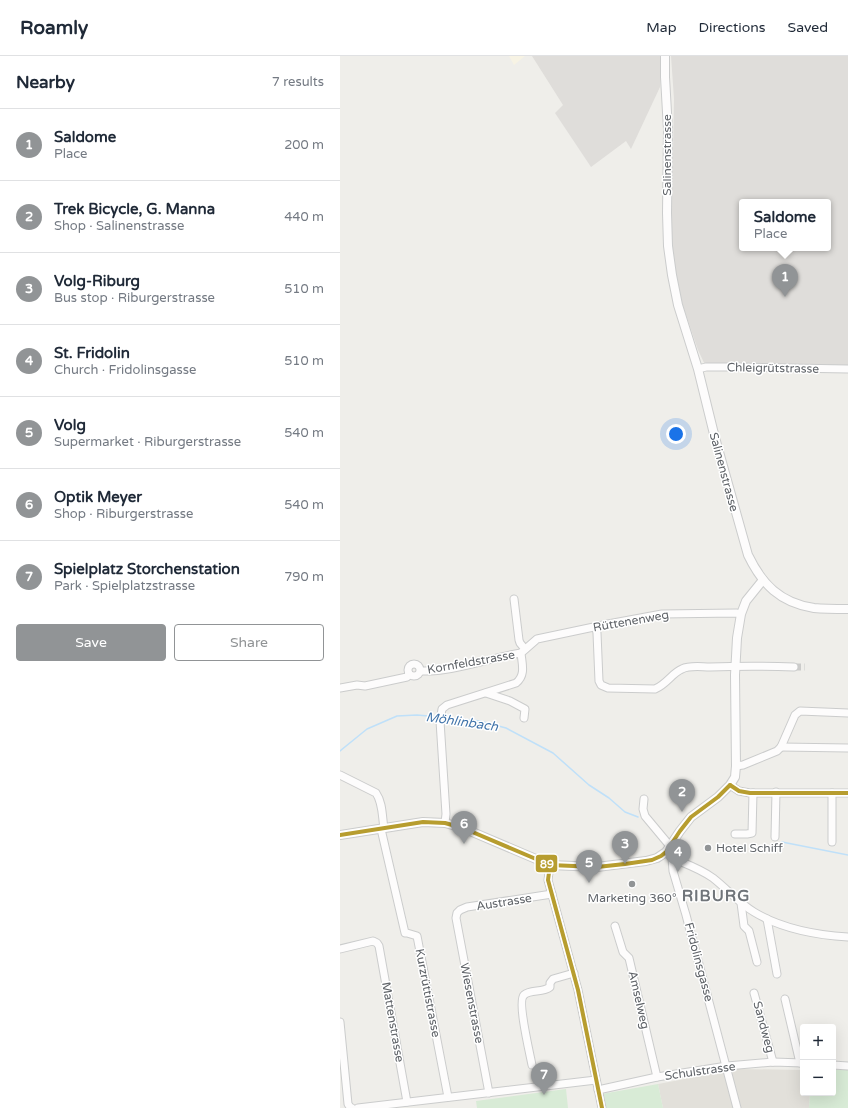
<!DOCTYPE html>
<meta charset="utf-8">
<style>
:root{--surface:#fff;--page:#f2f2f3;--text:#1f2937;--muted:#747a83;--line:#e0e1e3;--accent:#919496}
body{margin:0;font-family:"Varela Round",sans-serif;background:var(--page);color:var(--text)}
.controls{position:absolute;right:12px;bottom:12px;display:grid;overflow:hidden;border-radius:4px;box-shadow:0 4px 16px #0002}
.controls button{width:36px;height:36px;display:grid;place-items:center;padding:0;border:0;border-bottom:1px solid var(--line);background:var(--surface);color:var(--text);font:20px sans-serif}
.you{position:absolute;left:336px;top:378px;width:14px;height:14px;margin:-10px;border:3px solid #fff;border-radius:50%;background:#1a73e8;box-shadow:0 0 0 6px #1a73e833}
.badge{display:grid;place-items:center;width:26px;height:26px;border-radius:50%;background:var(--accent);color:#fff;font-size:13px;font-weight:700}
.pin{position:absolute;translate:-50% -33px;filter:drop-shadow(0 1px 2px #0008)}
.pin::after{content:'';position:absolute;top:21px;width:14px;height:12px;background:inherit;clip-path:polygon(0 0,100% 0,50% 100%)}
.popup{position:absolute;left:399px;top:143px;width:92px;height:52px;box-sizing:border-box;display:grid;place-content:center;border-radius:4px;background:var(--surface);filter:drop-shadow(0 1px 3px #0005);font-size:13px;white-space:nowrap;color:var(--muted)}
.popup b{font-size:15px;color:var(--text)}
.popup::after{content:'';position:absolute;left:50%;top:100%;margin-left:-8px;border:8px solid transparent;border-top-color:var(--surface)}
.list{margin:0;padding:0;list-style:none}
h2{display:flex;justify-content:space-between;align-items:center;height:52px;margin:0;padding:0 16px;font-size:17px}
h2 small{font-size:13px;font-weight:400;color:var(--muted)}
.list li{display:grid;grid-template-columns:26px 1fr auto;gap:12px;align-items:center;box-sizing:border-box;height:72px;padding:0 16px;border-top:1px solid var(--line)}
.list b{display:block;font-size:15px;white-space:nowrap}
.list p{margin:0;font-size:13px;white-space:nowrap;color:var(--muted)}
.list em{font-size:13px;font-style:normal;color:var(--muted)}
.actions{display:flex;gap:8px;padding:12px 16px}
.actions a{flex:1;padding:9px 0;border:1px solid var(--accent);border-radius:4px;text-align:center;font-size:14px;color:var(--accent)}
.actions .main{background:var(--accent);color:#fff}
.map{position:relative;flex:none;width:508px;height:1052px;overflow:hidden}
header{display:flex;align-items:center;gap:24px;box-sizing:border-box;height:56px;padding:0 20px;background:var(--surface);border-bottom:1px solid var(--line)}
header strong{font-size:19px}
nav{display:flex;gap:22px;margin-inline-start:auto;font-size:14px}
main{display:flex}
aside{flex:1;background:var(--surface)}
.map>svg:first-child{display:block}
.commercial{fill:#f7f3e4}
.industrial{fill:#dfddda;fill-rule:evenodd}
.education{fill:#e2e0da}
.green{fill:#d8ebd6}
.lines{fill:none;stroke-linecap:round;stroke-linejoin:round}
.stream{stroke:#bfe0f9;stroke-width:1.5}
.minor-tunnel{stroke:#cbcbca;stroke-width:7;stroke-dasharray:7 3.5;stroke-linecap:butt}
.minor-casing{stroke:#cbcccc;stroke-width:9}
.tertiary-casing{stroke:#cbcccc;stroke-width:10}
.minor{stroke:#fdfcfc;stroke-width:7}
.tertiary{stroke:#fdfcfc;stroke-width:8}
.bus-1-casing{stroke:#fff;stroke-width:7}
.bus-1{stroke:#b79d2f;stroke-width:4}
.poi-dot{fill:#919496;stroke:#fff;stroke-width:1.5}
.labels{text-anchor:middle;stroke-width:3;stroke-linejoin:round;paint-order:stroke}
.street-label{font-size:12px;fill:#5f6368;stroke:#fff}
.poi-label{font-size:12px;fill:#5f6368;stroke:#fff;text-anchor:start}
.water-label{font-size:13px;font-style:italic;fill:#4174aa;stroke:#fff}
.district-label{font-size:16px;font-weight:bold;letter-spacing:1px;fill:#70757a;stroke:#fff}
.line-badge{stroke:#fff;stroke-width:1.5}
.badge-label{font-size:11px;text-anchor:middle;font-weight:bold;fill:#fff}
</style>
<header>
<strong>Roamly</strong>
<nav><a>Map</a><a>Directions</a><a>Saved</a></nav>
</header>
<main>
<aside>
<h2>Nearby<small>7 results</small></h2>
<ul class="list">
<li><span class="badge">1</span><div><b>Saldome</b><p>Place</p></div><em>200 m</em></li>
<li><span class="badge">2</span><div><b>Trek Bicycle, G. Manna</b><p>Shop · Salinenstrasse</p></div><em>440 m</em></li>
<li><span class="badge">3</span><div><b>Volg-Riburg</b><p>Bus stop · Riburgerstrasse</p></div><em>510 m</em></li>
<li><span class="badge">4</span><div><b>St. Fridolin</b><p>Church · Fridolinsgasse</p></div><em>510 m</em></li>
<li><span class="badge">5</span><div><b>Volg</b><p>Supermarket · Riburgerstrasse</p></div><em>540 m</em></li>
<li><span class="badge">6</span><div><b>Optik Meyer</b><p>Shop · Riburgerstrasse</p></div><em>540 m</em></li>
<li><span class="badge">7</span><div><b>Spielplatz Storchenstation</b><p>Park · Spielplatzstrasse</p></div><em>790 m</em></li>
</ul>
<div class="actions"><a class="main">Save</a><a>Share</a></div>
</aside>
<div class="map">
<svg width="508" height="1052" viewBox="0 0 508 1052">
<rect width="100%" height="100%" fill="#efeeea"/>
<path class="commercial" d="M169 0H185L174 9Z"/>
<g class="industrial">
<path d="M192 0H320V31L291 93 286 85 251 111 215 57 223 49Z"/>
<path d="M331 0H508V313L366 311 358 294 343 250 335 219 332 189 331 121 333 97 334 43ZM402 146H488V192H402Z"/>
</g>
<path class="education" d="M398 1013 463 1014V1037H470L469 1052H323L318 1028Z"/>
<g class="green">
<path d="M493 1014H508V1052H469L470 1037H493Z"/>
<path d="M318 1028 323 1052H259L256 1039Z"/>
<path d="M226 1033 228 1052H137L136 1045Z"/>
</g>
<g class="lines">
<g class="stream">
<path d="M103 661 140 665 166 672 213 697 249 729 269 742 285 756 298 761"/>
<path d="M0 695 27 673 57 660 77 659 99 661"/>
<path d="M442 786 508 799"/>
</g>
<path class="minor-tunnel" d="M454 611H465"/>
<defs>
<g id="minor">
<path d="M358 313 366 311H393L508 313"/>
<path d="M174 543 179 584 180 587 185 593"/>
<path d="M256 572 257 577 259 625 261 629 268 632 315 633C327 628 332 617 342 613 350 609 361 611 370 611 398 610 426 610 454 611"/>
<circle cx="74" cy="614" r="6"/>
<path d="M81 615C114 616 148 602 181 597"/>
<path d="M0 632 17 629 25 630 67 621 69 618"/>
<path d="M146 637 170 645 185 653 184 662"/>
<path d="M441 691 508 692"/>
<path d="M396 710 403 709 437 695 441 691 455 659 460 655 508 657"/>
<path d="M0 719 36 737C43 747 42 761 44 772"/>
<path d="M390 729 399 735 410 737H508"/>
<path d="M304 743 303 753 305 760 330 790"/>
<path d="M105 767 106 758 100 665 102 653 107 649 176 627C186 619 182 608 181 597L197 583 268 568 322 558 396 557 401 558"/>
<path d="M41 773 65 877H67L77 880 108 1041"/>
<path d="M395 778H407L412 777 413 737"/>
<path d="M435 781 436 736"/>
<path d="M492 786V737"/>
<path d="M330 800 332 802C346 808 361 813 373 822 387 833 399 847 414 856 442 873 476 879 508 881"/>
<path d="M332 802 333 815 346 859 397 1052"/>
<path d="M210 809 208 824 238 934 262 1052"/>
<path d="M401 847 404 870 409 875 417 906"/>
<path d="M427 863 437 918"/>
<path d="M275 870 283 896 289 902 317 1021"/>
<path d="M0 893 33 885 37 887 39 890 67 1046"/>
<path d="M414 937 433 1006"/>
<path d="M445 943 460 1007"/>
<path d="M0 966 8 1048 10 1051 12 1052"/>
<path d="M192 1009C190 998 177 945 184 939 190 933 203 937 210 931V927L213 923 234 917"/>
<path d="M493 1009 508 1010"/>
<path d="M258 1034 317 1021 387 1010 433 1006 463 1007"/>
<path d="M149 1037 116 862 117 857 120 854 127 851 212 838"/>
<path d="M18 1052 256 1024"/>
</g>
<g id="tertiary">
<path d="M325 0V21L328 74 327 157 328 190 332 219 338 249 358 313 374 378 408 499C422 528 440 547 474 552 485 553 497 553 508 553"/>
<path d="M0 779 83 766 105 767 123 772 210 809 257 811 306 805 317 802 326 796 340 775 351 761 378 741 390 729 395 721 396 710 395 619 397 582 401 558 406 545 423 524"/>
</g>
</defs>
<use href="#minor" class="minor-casing"/>
<use href="#tertiary" class="tertiary-casing"/>
<use href="#minor" class="minor"/>
<use href="#tertiary" class="tertiary"/>
<defs>
<g id="bus-1">
<path d="M390 729 399 735 410 737H508"/>
<path d="M0 779 83 766 105 767 123 772 210 809 257 811 285 808 312 804 321 800 326 796 340 775 351 761 378 741 390 729"/>
<path d="M210 809 208 824 238 934 262 1052"/>
</g>
</defs>
<use href="#bus-1" class="bus-1-casing"/>
<use href="#bus-1" class="bus-1"/>
</g>
<g class="poi-dot">
<circle cx="368" cy="792" r="4"/>
<circle cx="292" cy="828" r="4"/>
</g>
<g class="labels">
<g class="street-label">
<text transform="translate(327 99) rotate(-90)" y="4">Salinenstrasse</text>
<text transform="translate(433 312) rotate(1)" y="4">Chleigrütstrasse</text>
<text transform="translate(384 416) rotate(75)" y="4">Salinenstrasse</text>
<text transform="translate(291 565) rotate(-10)" y="4">Rüttenenweg</text>
<text transform="translate(131 606) rotate(-10)" y="4">Kornfeldstrasse</text>
<text transform="translate(164 846) rotate(-9)" y="4">Austrasse</text>
<text transform="translate(359 906) rotate(75)" y="4">Fridolinsgasse</text>
<text transform="translate(88 937) rotate(79)" y="4">Kurzrüttistrasse</text>
<text transform="translate(299 944) rotate(77)" y="4">Amselweg</text>
<text transform="translate(132 947) rotate(79)" y="4">Wiesenstrasse</text>
<text transform="translate(53 966) rotate(80)" y="4">Mattenstrasse</text>
<text transform="translate(424 971) rotate(75)" y="4">Sandweg</text>
<text transform="translate(360 1015) rotate(-8)" y="4">Schulstrasse</text>
</g>
<g class="poi-label">
<text x="376" y="796">Hotel Schiff</text>
<text x="292" y="846" text-anchor="middle">Marketing 360°</text>
</g>
<g class="water-label">
<text transform="translate(122 665) rotate(8)" y="5">Möhlinbach</text>
</g>
<g class="district-label">
<text x="376" y="845">RIBURG</text>
</g>
</g>
<rect class="line-badge" x="195" y="798" width="23" height="19" rx="4" fill="#b79d2f"/>
<g class="badge-label">
<text x="207" y="812">89</text>
</g>
</svg>
<div class="controls">
<button>+</button>
<button>−</button>
</div>
<div class="you"></div>
<div class="pin badge" style="left:445px;top:241px">1</div>
<div class="popup"><b>Saldome</b>Place</div>
<div class="pin badge" style="left:342px;top:756px">2</div>
<div class="pin badge" style="left:285px;top:808px">3</div>
<div class="pin badge" style="left:338px;top:816px">4</div>
<div class="pin badge" style="left:249px;top:827px">5</div>
<div class="pin badge" style="left:124px;top:788px">6</div>
<div class="pin badge" style="left:204px;top:1039px">7</div>
</div>
</main>
